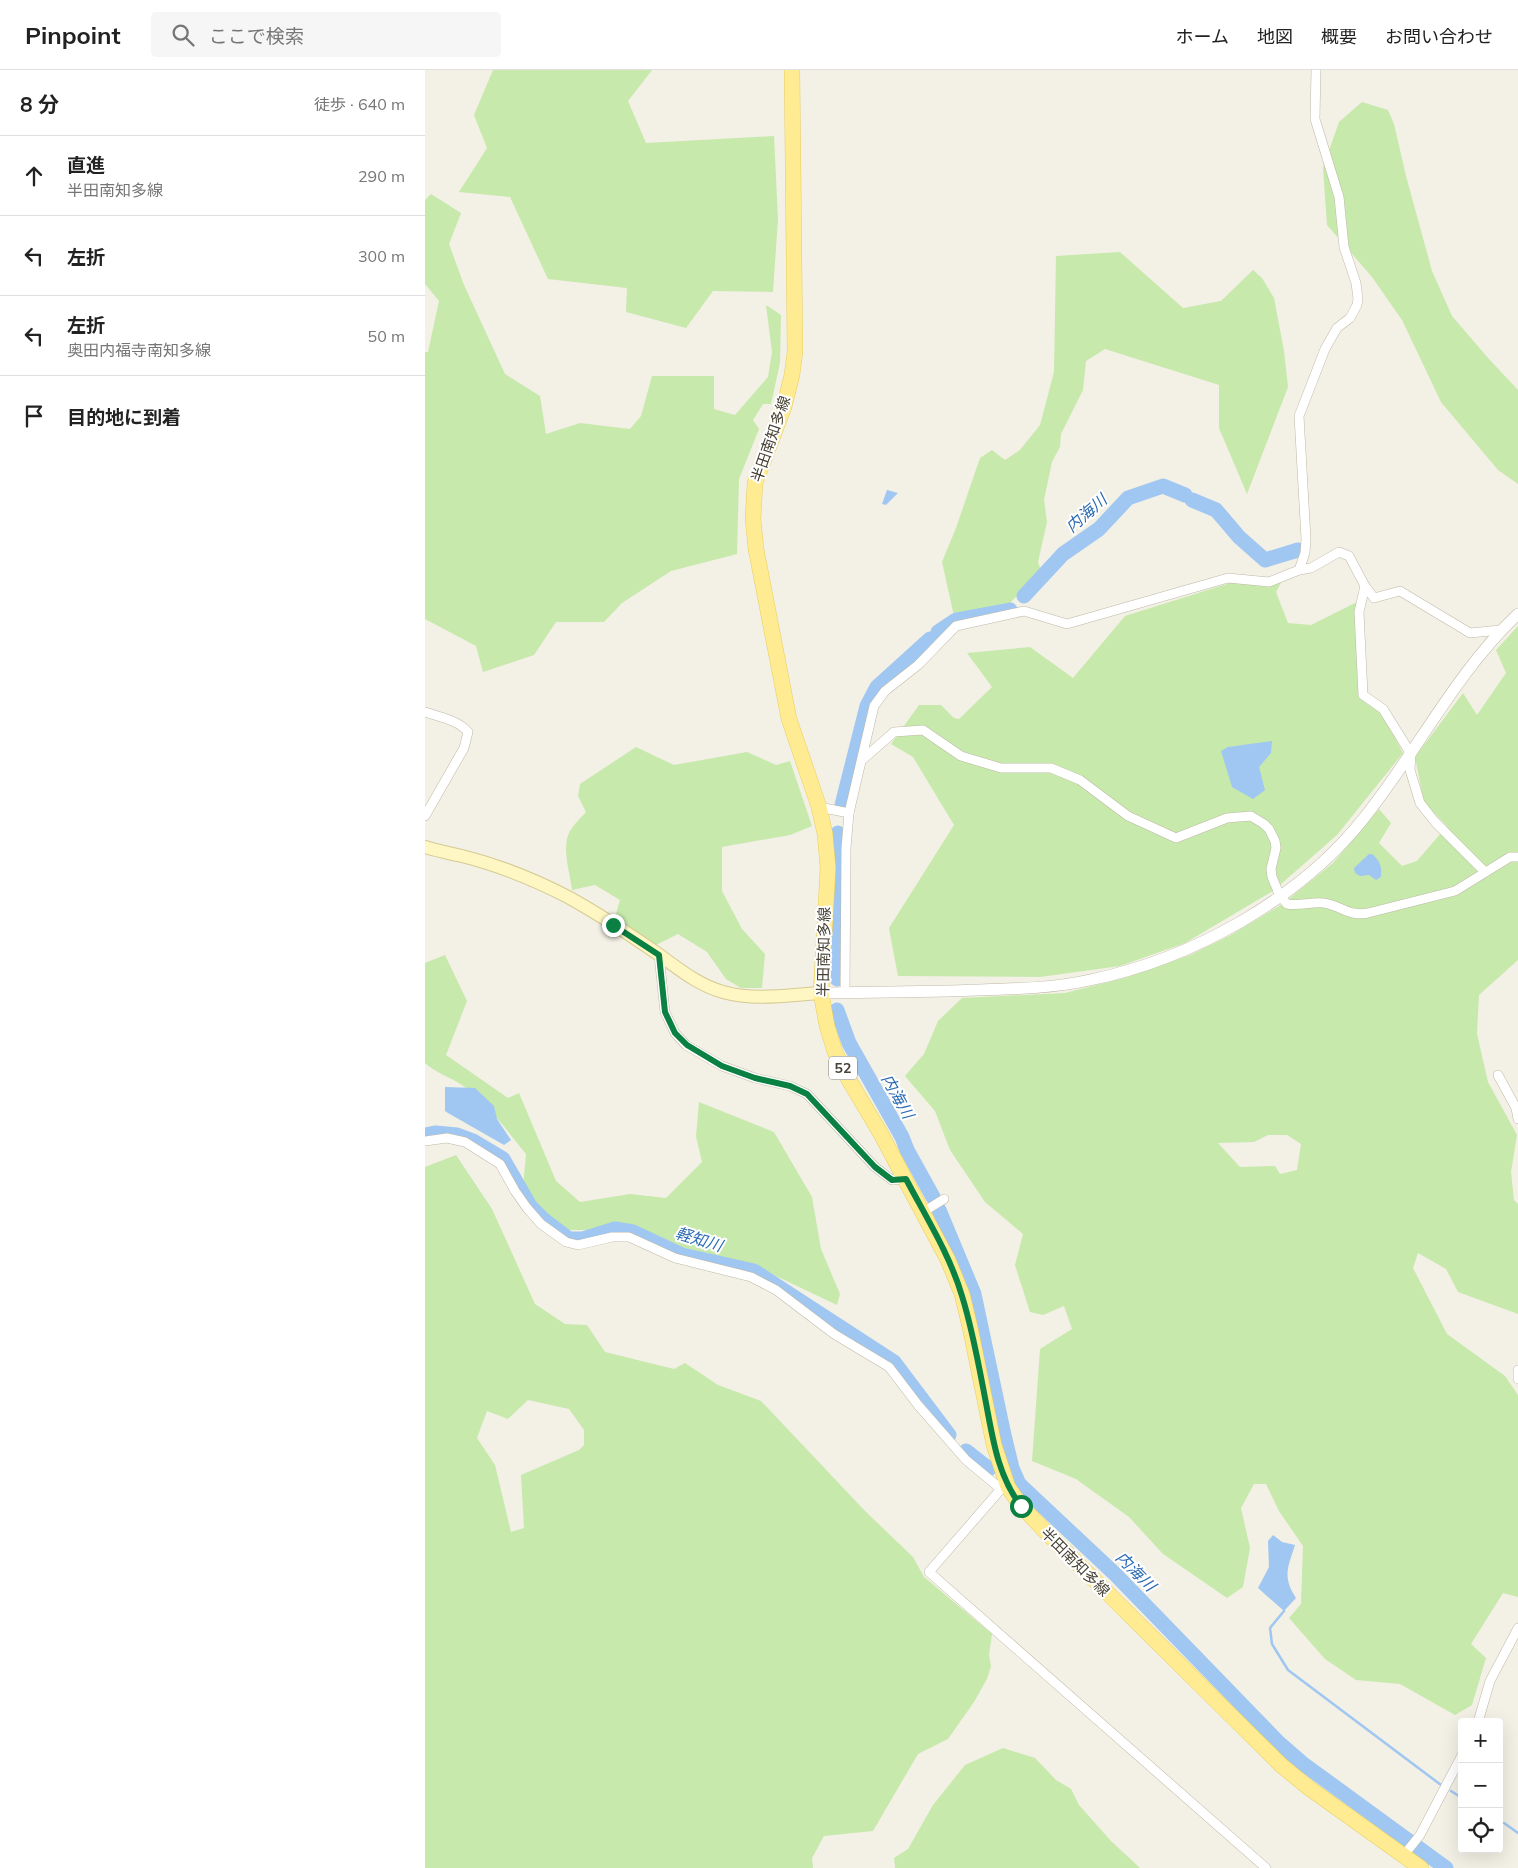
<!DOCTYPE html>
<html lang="ja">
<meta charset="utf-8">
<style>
:root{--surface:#fff;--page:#f6f6f6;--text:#222;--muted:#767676;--line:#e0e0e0}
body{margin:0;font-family:Mulish,"Noto Sans JP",sans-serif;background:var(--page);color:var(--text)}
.controls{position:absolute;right:15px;bottom:15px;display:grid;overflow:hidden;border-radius:5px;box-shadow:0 5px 20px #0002}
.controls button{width:45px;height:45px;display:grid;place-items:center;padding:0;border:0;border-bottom:1px solid var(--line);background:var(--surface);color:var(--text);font:25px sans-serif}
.stop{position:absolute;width:15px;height:15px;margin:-11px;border:4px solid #0b8043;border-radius:50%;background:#fff}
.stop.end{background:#0b8043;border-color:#fff;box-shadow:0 1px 5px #0008}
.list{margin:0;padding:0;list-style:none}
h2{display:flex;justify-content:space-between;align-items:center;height:65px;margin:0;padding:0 20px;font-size:21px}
h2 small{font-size:16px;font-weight:400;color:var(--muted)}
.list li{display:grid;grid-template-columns:32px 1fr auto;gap:15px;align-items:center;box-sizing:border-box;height:80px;padding:0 20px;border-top:1px solid var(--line)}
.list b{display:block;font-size:19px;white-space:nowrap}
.list p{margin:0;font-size:16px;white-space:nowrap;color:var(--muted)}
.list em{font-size:16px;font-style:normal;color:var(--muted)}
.icon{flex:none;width:28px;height:28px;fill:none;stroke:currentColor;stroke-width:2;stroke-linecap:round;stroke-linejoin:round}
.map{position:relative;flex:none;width:1093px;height:1798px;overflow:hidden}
header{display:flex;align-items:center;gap:30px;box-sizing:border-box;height:70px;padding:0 25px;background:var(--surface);border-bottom:1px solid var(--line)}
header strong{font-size:24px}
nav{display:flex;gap:28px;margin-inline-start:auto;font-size:18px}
.search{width:350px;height:45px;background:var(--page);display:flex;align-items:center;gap:12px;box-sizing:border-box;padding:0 18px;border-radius:5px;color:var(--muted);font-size:19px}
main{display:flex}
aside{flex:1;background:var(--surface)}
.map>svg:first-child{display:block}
.green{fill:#c7e9ac;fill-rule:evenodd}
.water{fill:#9fc7f2}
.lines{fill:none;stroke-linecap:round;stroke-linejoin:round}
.stream{stroke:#9fc7f2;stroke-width:2.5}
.river{stroke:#9fc7f2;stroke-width:15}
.minor-casing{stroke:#bfb9a7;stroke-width:10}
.tertiary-casing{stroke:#bfb9a7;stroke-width:12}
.secondary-casing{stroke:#d5ca93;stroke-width:14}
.primary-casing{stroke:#e7cd5f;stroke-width:16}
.minor{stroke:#fff;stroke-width:9}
.tertiary{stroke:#fff;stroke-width:11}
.secondary{stroke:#fff7c3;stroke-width:12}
.primary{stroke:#ffec92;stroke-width:15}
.route{stroke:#0b8043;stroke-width:6}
.labels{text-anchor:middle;stroke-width:4;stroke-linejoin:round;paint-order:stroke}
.shield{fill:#fff;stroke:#7e7a71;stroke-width:1}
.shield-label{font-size:14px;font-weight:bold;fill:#464134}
.street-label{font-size:15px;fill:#464134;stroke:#fff}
.water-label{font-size:16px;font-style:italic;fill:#2b6bb4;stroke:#fff}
</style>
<header>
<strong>Pinpoint</strong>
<div class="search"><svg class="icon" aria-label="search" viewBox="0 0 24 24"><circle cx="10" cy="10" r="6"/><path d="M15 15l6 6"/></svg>ここで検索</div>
<nav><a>ホーム</a><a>地図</a><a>概要</a><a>お問い合わせ</a></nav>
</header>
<main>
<aside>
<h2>8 分<small>徒歩 · 640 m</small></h2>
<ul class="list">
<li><svg class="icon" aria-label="ahead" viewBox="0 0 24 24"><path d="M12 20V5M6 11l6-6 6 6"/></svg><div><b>直進</b><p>半田南知多線</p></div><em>290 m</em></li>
<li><svg class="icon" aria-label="left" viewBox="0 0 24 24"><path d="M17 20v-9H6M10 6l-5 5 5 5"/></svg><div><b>左折</b></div><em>300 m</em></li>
<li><svg class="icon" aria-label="left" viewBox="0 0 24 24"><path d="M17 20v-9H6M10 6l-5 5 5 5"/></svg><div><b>左折</b><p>奥田内福寺南知多線</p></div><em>50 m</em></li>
<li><svg class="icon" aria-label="arrive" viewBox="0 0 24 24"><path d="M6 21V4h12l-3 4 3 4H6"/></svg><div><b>目的地に到着</b></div></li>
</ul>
</aside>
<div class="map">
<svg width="1093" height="1798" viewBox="0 0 1093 1798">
<rect width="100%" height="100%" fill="#f3f0e5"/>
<g class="green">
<path d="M68 0H227L203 31 221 73 349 66 353 149 348 222 288 221 261 258 201 242 202 218 123 209 85 127 34 122 62 78 49 45Z"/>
<path d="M937 32 963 40 969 54 981 106 1007 201 1027 246 1063 288 1093 320V414L1073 400 1016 332 977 250 947 207 902 155 898 98 914 52Z"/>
<path d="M6 124 36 143 24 174 39 215 80 304 115 326 121 364 155 353 205 359 216 346 227 306H289V339L310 345 343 307 347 282 341 235 356 245 355 293 346 334H338L328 350 334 359 314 409 312 484 246 501 197 533 179 552H131L109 585 58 602 51 576 0 549V282H3L14 231 0 214V130Z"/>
<path d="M695 182 758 238 796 231 828 200 837 208 849 228 859 281 863 317 822 424 794 358V315L680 279 661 291 658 320 636 364 635 377 627 392 619 430 622 452 613 492 616 501 582 536 529 546 517 492 531 458 555 388 567 380 580 390 595 380 615 355 629 302 631 186Z"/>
<path d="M805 513H856L851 522 863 553 886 555 936 530 935 625 956 641 978 683 912 765 848 821 760 873 695 896 615 907 473 906 464 858 529 755 488 687 466 674 494 635H516L529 648 534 649 567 617 542 583 605 577 648 608 700 546Z"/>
<path d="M1093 556V890L1054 925 1052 964 1063 1012 1092 1065 1086 1102 1089 1130 1093 1134V1244L1033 1222 1021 1199 993 1183 988 1198 1022 1264 1080 1306 1093 1325V1527L1078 1523 1046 1574 1061 1588 1047 1635 1030 1645 975 1614 931 1610 900 1589 864 1548 876 1534 878 1476 854 1441 841 1414H829L816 1438 825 1478 818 1517 802 1528 738 1484 704 1447 651 1409 607 1391 615 1279 647 1259 639 1236 618 1245 605 1242 590 1195 598 1164 560 1132 525 1080 510 1041 480 1006 499 984 513 951 537 928 640 923 699 908 765 885 804 866 856 835 908 793 954 739 966 753 954 773 977 796 992 791 1022 756 999 733 990 687 1038 623 1052 645 1081 603 1071 580ZM843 1065H862L876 1074 872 1100 855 1104 850 1096 815 1097 793 1073 829 1072Z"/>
<path d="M211 677 249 695 322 682 351 695 365 691 387 756 365 765 297 777V821L317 859 340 884 337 918H316L301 909 282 882 253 864 229 876 190 847 195 830 170 815 147 820C145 802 136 777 145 761 149 754 156 748 161 742L153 726 155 714Z"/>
<path d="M20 885 42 931 21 985 83 1028 94 1023 131 1111 155 1132 205 1124 241 1128 277 1092 271 1066 274 1032 349 1062 387 1127 396 1179 415 1224 412 1235 332 1197 267 1182 209 1157 191 1156 170 1160H140L116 1142 98 1118 101 1084C83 1062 61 1031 37 1015 25 1007 11 1003 0 993V893Z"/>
<path d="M31 1085 67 1139 110 1234 140 1254 162 1255 180 1282 249 1299 260 1293 293 1315 336 1331 440 1441 488 1487 499 1507 567 1564 564 1585 566 1596 562 1609 549 1632 523 1669 493 1684 448 1761 399 1766 387 1788 388 1798H0V1097ZM103 1330 144 1339 159 1360V1375L154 1380 96 1405 99 1458 86 1462 70 1395 52 1368 62 1341 83 1349Z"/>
<path d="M578 1678 610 1688 631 1710 646 1719 654 1735 686 1771 715 1798H470L469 1788 483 1779 508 1735 540 1695Z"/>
</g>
<g class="water">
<path d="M462 420 473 423 461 435 457 434Z"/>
<path d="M847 671 846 683 834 697 840 720 828 729 807 717 796 681 803 677Z"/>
<path d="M944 784H947C955 791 957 796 956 807L951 810 944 805 935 806 930 803 929 798Z"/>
<path d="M20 1017 50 1018 69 1036 72 1049 86 1070 79 1075 23 1043 20 1041Z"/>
<path d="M848 1465 857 1472 870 1475C863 1497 857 1507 871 1528L859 1541 833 1518 844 1497 843 1471Z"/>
</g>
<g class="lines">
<g class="stream">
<path d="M859 1541 845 1558 847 1574 863 1600 1016 1715"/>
<path d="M1026 1721 1037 1728"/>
<path d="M1079 1753 1093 1763"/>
</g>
<g class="river">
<path d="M767 430 791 440 814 467 840 490 873 480"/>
<path d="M599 526 638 484 674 459 703 428 738 416 760 425"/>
<path d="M513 562 531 550 585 540"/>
<path d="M417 735 442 636 452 617 505 569"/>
<path d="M412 909 411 821 413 763"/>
<path d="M412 940 424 973 477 1067 482 1080 508 1127"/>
<path d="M0 1065 11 1063 32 1065 48 1071 78 1089 105 1136 119 1150 144 1169H158L190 1159 208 1162 257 1185 329 1201 469 1292 524 1365"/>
<path d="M514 1140 549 1224 579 1365 587 1398 594 1414 690 1504 854 1673 877 1693 1021 1798"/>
<path d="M541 1381 564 1399"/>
</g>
<defs>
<g id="minor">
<path d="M874 500 880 483 881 469 874 346 900 279 912 258 925 248 932 235 933 229 931 213 919 177 914 127 890 49 891 0"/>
<path d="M940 516 949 528 975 521 1045 563 1076 560"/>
<path d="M0 642C14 647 33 650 43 662L39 678 0 746"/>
<path d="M437 690 469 662 498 660 536 686 576 698H626L655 710 703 746 751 768 802 748 826 746 839 754 844 759 850 771 851 778 846 799 847 807 855 826 862 834C874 836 886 832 898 833 916 835 923 847 943 843L1030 821 1085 787H1093"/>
<path d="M394 737 424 743"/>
<path d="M234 885 240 942 250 963 261 975 297 996 330 1008 365 1016 382 1024 450 1097 467 1110 481 1109"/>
<path d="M420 922 421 778 424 743 449 636 460 621 493 595 531 556 599 541 642 554 803 508 844 512 874 500 886 498 914 482 924 486 940 516 934 542 938 625 958 639 986 684 985 700 995 733 1010 752 1060 802"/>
<path d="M1073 1005 1091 1038 1093 1049"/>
<path d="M0 1071 22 1068 40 1072 75 1094 90 1121 102 1138 116 1154 141 1172 153 1175 187 1167H204L250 1188 326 1207 351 1220 409 1264 464 1297 493 1335 541 1390 576 1419"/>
<path d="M498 1142 519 1129"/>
<path d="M1093 1300V1309"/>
<path d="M580 1418 576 1419 504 1502 841 1798"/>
<path d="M1053 1652 1065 1611 1093 1558"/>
<path d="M979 1785 995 1765 1037 1685"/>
</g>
<path id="tertiary" d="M396 923C449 922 502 922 554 920 591 919 629 918 665 910 766 889 874 830 939 748 992 682 1031 602 1093 544"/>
<path id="secondary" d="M0 777C12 781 25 783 37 786 73 795 110 810 143 827 174 844 204 864 233 884 254 899 273 915 298 922 330 931 364 925 396 923"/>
<path id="primary" d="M367 0 370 282 367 305 359 337 330 413 328 449 331 479 364 649 394 737 400 764 403 798 396 923 402 956 410 982 424 1010 456 1064 523 1190 537 1224 545 1257 569 1375 583 1417 596 1436 624 1465 856 1695 884 1718 996 1798"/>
</defs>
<use href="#minor" class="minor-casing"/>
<use href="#tertiary" class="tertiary-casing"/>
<use href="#secondary" class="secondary-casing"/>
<use href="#primary" class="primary-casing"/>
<use href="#minor" class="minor"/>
<use href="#tertiary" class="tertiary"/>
<use href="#secondary" class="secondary"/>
<use href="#primary" class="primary"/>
</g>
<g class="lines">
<path class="route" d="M188 855 234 885 240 942 250 963 262 975 297 996 330 1008 365 1016 382 1024 450 1097 467 1110 481 1109C501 1147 525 1185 537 1226 548 1261 554 1297 561 1333 568 1370 573 1406 596 1436"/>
</g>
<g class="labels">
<rect class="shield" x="404" y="986.5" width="28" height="23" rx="4"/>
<g class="shield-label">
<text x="418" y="1003">52</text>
</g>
<g class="street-label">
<text transform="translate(346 369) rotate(-71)" y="5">半田南知多線</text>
<text transform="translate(399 882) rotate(-89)" y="5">半田南知多線</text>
<text transform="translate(650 1492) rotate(45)" y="5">半田南知多線</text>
</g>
<g class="water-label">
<text transform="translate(661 443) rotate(-41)" y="6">内海川</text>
<text transform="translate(473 1026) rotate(61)" y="6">内海川</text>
<text transform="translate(274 1169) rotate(17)" y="6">軽知川</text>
<text transform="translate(711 1501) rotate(45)" y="6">内海川</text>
</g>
</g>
</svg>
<div class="controls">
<button>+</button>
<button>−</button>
<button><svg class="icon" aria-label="locate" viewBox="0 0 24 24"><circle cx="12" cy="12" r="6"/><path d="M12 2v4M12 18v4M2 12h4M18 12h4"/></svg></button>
</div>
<div class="stop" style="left:596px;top:1436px"></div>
<div class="stop end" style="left:188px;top:855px"></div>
</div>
</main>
